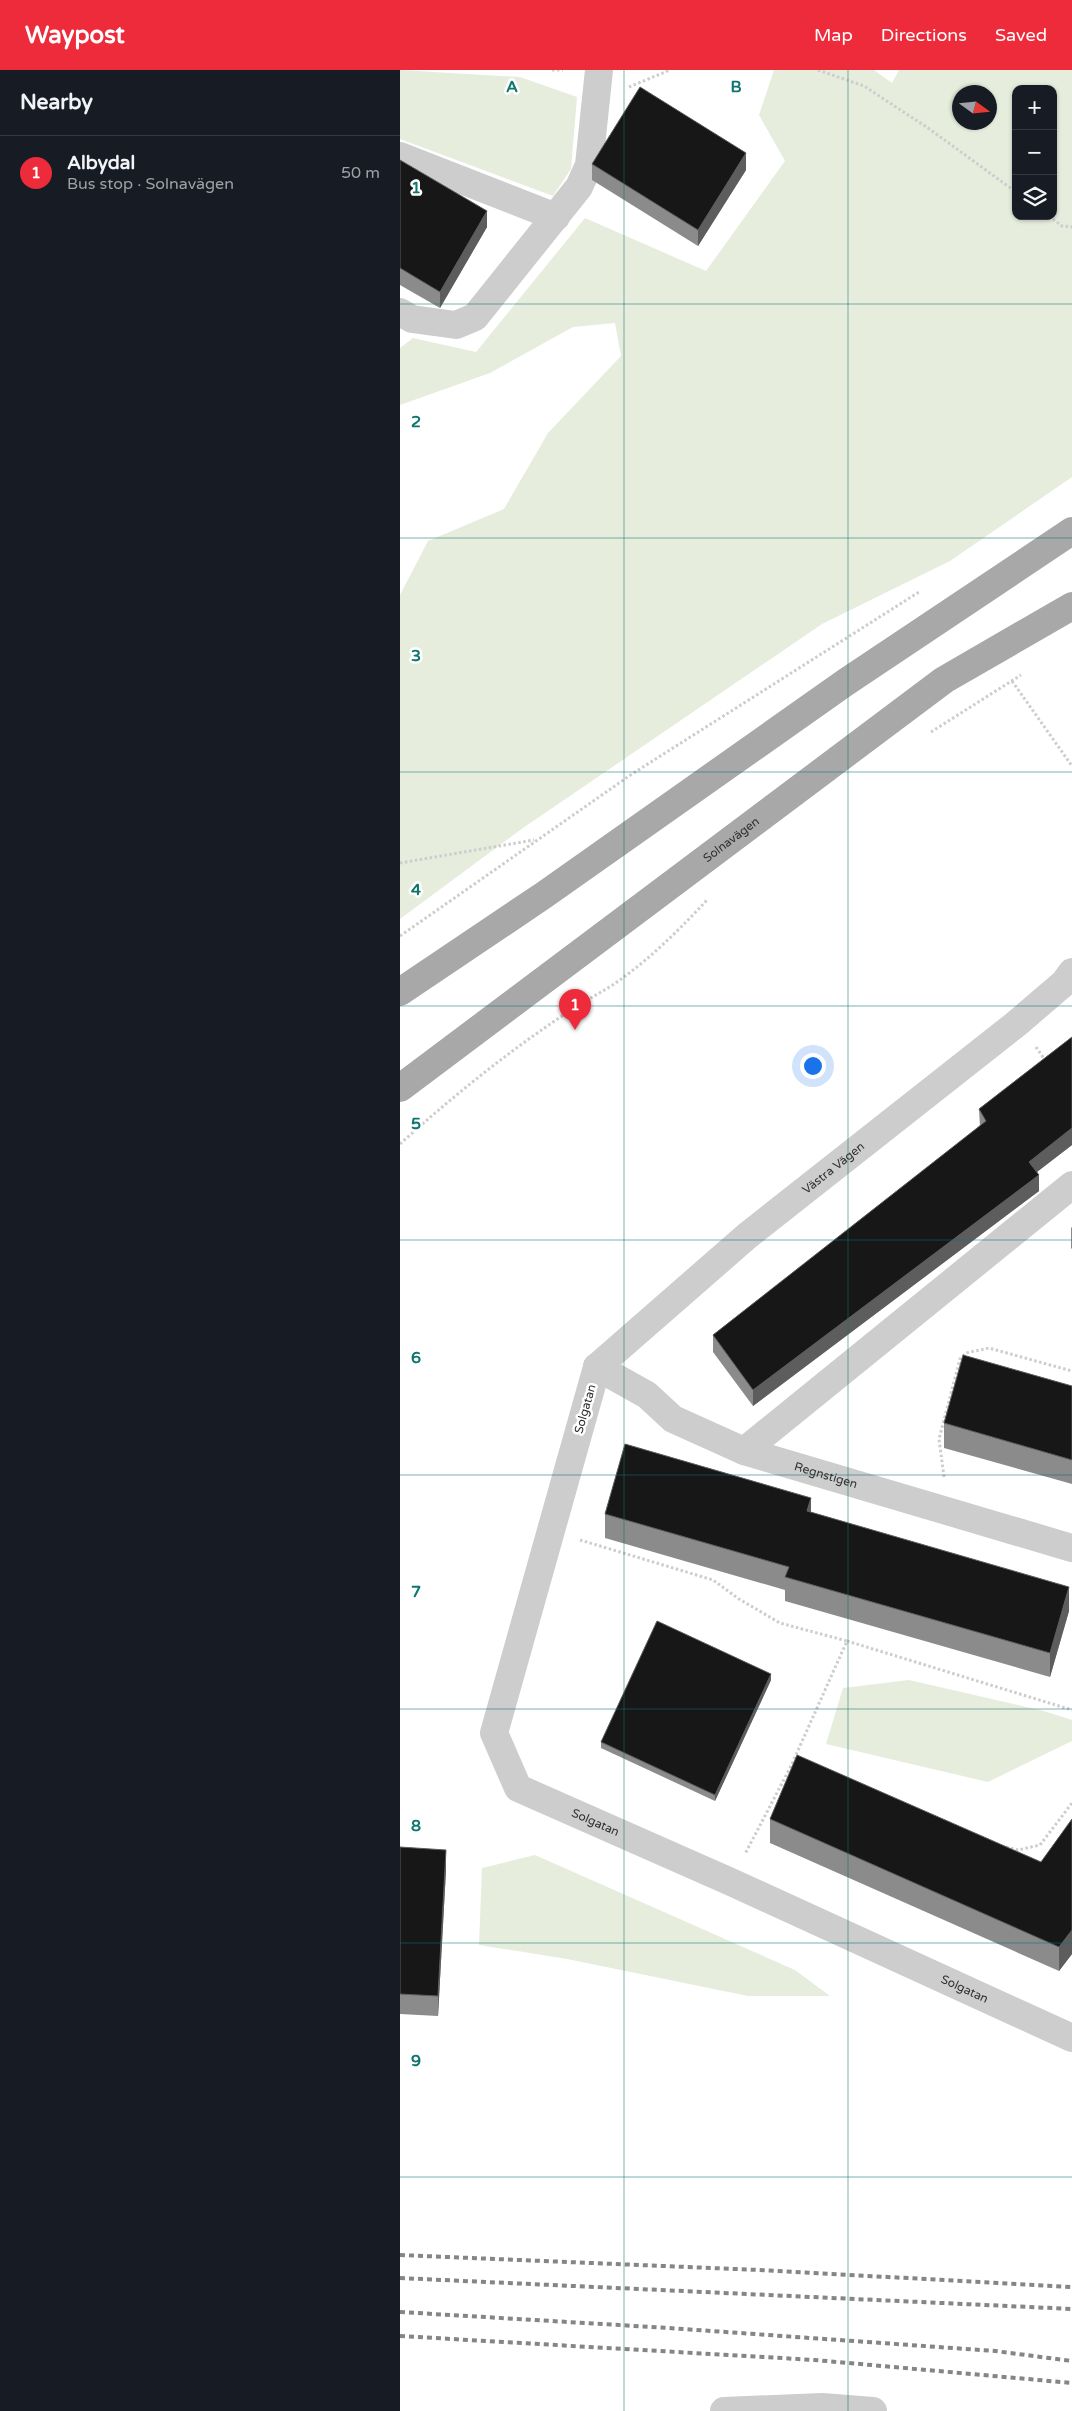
<!DOCTYPE html>
<meta charset="utf-8">
<style>
:root{--surface:#171b24;--page:#20242c;--text:#f1f3f6;--muted:#9ea1a6;--line:#363941;--accent:#ee2b3b}
body{margin:0;font-family:"Varela Round",sans-serif;background:var(--page);color:var(--text)}
.controls{position:absolute;right:15px;top:15px;display:grid;overflow:hidden;border-radius:10px;box-shadow:0 1px 4px #0004}
.controls button{width:45px;height:45px;display:grid;place-items:center;padding:0;border:0;border-bottom:1px solid var(--line);background:var(--surface);color:var(--text);font:25px sans-serif}
.compass{position:absolute;left:552px;top:15px;width:45px;height:45px;border-radius:50%;background:var(--surface);box-shadow:0 1px 4px #0004;rotate:105deg}
.you{position:absolute;left:412px;top:995px;width:18px;height:18px;margin:-12px;border:4px solid #fff;border-radius:50%;background:#1a73e8;box-shadow:0 0 0 8px #1a73e833}
.badge{display:grid;place-items:center;width:32px;height:32px;border-radius:50%;background:var(--accent);color:#fff;font-size:16px;font-weight:700}
.pin{position:absolute;translate:-50% -41px;filter:drop-shadow(0 1px 2px #0008)}
.pin::after{content:'';position:absolute;top:26px;width:18px;height:15px;background:inherit;clip-path:polygon(0 0,100% 0,50% 100%)}
.list{margin:0;padding:0;list-style:none}
h2{display:flex;justify-content:space-between;align-items:center;height:65px;margin:0;padding:0 20px;font-size:21px}
h2 small{font-size:16px;font-weight:400;color:var(--muted)}
.list li{display:grid;grid-template-columns:32px 1fr auto;gap:15px;align-items:center;box-sizing:border-box;height:75px;padding:0 20px;border-top:1px solid var(--line)}
.list b{display:block;font-size:19px;white-space:nowrap}
.list p{margin:0;font-size:16px;white-space:nowrap;color:var(--muted)}
.list em{font-size:16px;font-style:normal;color:var(--muted)}
.icon{flex:none;width:28px;height:28px;fill:none;stroke:currentColor;stroke-width:2;stroke-linecap:round;stroke-linejoin:round}
.map{position:relative;flex:none;width:672px;height:2341px;overflow:hidden}
header{display:flex;align-items:center;gap:30px;box-sizing:border-box;height:70px;padding:0 25px;background:var(--accent);color:#fff}
header strong{font-size:24px}
nav{display:flex;gap:28px;margin-inline-start:auto;font-size:18px}
main{display:flex}
aside{flex:1;background:var(--surface)}
.map>svg:first-child{display:block}
.green{fill:#e6eddd;fill-rule:evenodd}
.lines{fill:none;stroke-linecap:round;stroke-linejoin:round}
.path{stroke:#cdcdcd;stroke-width:3;stroke-dasharray:2.5 2.5;stroke-linecap:butt}
.minor{stroke:#cdcdcd;stroke-width:28}
.major{stroke:#a8a8a8;stroke-width:28}
.rail{stroke:#858585;stroke-width:4;stroke-dasharray:5 4;stroke-linecap:butt}
.wall{fill:#8b8b8b}
.shaded-wall{fill:#5d5d5d}
.building{fill:#171717;stroke:#5d5d5d}
.grid{fill:none;stroke:#0f766e;stroke-width:1;stroke-opacity:0.55}
.labels{text-anchor:middle;stroke-width:5;stroke-linejoin:round;paint-order:stroke}
.street-label{font-size:12px;fill:#303030;stroke:#fff}
.grid-label{font-size:16px;text-anchor:middle;font-weight:bold;fill:#0f766e;stroke:#fff;stroke-width:5;stroke-linejoin:round;paint-order:stroke}
</style>
<header>
<strong>Waypost</strong>
<nav><a>Map</a><a>Directions</a><a>Saved</a></nav>
</header>
<main>
<aside>
<h2>Nearby<small></small></h2>
<ul class="list">
<li><span class="badge">1</span><div><b>Albydal</b><p>Bus stop · Solnavägen</p></div><em>50 m</em></li>
</ul>
</aside>
<div class="map">
<svg width="672" height="2341" viewBox="0 0 672 2341">
<rect width="100%" height="100%" fill="#fff"/>
<g class="green">
<path d="M0 0 120 7 177 27 171 99 153 126 0 69Z"/>
<path d="M374 0H474L492 13 499 0H672V407L550 491 422 554 123 758 0 849V525L28 471 104 439 148 363 221 286 215 253 173 257 90 303 0 335V278L13 268 76 282 185 148 306 201 385 91 359 45ZM616 19H653V146H616ZM560 22H590V52H560Z"/>
<path d="M509 1610 644 1641 672 1650V1671L588 1712 426 1674 443 1618Z"/>
<path d="M135 1785 395 1900 430 1926H348L167 1889 79 1875 82 1798Z"/>
</g>
<g class="lines">
<g class="path">
<path d="M152 0H163"/>
<path d="M418 0 464 16 528 58 616 122"/>
<path d="M229 17 270 0"/>
<path d="M649 146 662 156 672 157"/>
<path d="M612 611 672 696"/>
<path d="M531 662 621 605"/>
<path d="M0 793 134 770"/>
<path d="M0 866 232 704 519 522"/>
<path d="M636 977 645 990"/>
<path d="M0 1074C53 1026 109 981 168 942 184 931 201 923 217 912 250 889 280 859 307 830"/>
<path d="M544 1407 539 1369 560 1289 566 1283 589 1278 672 1301"/>
<path d="M180 1470 313 1510 339 1529 380 1553 447 1571 391 1696 345 1784"/>
<path d="M447 1571 672 1640"/>
<path d="M606 1777 618 1780 640 1775 672 1733"/>
</g>
<g class="minor">
<path d="M0 86 156 147"/>
<path d="M0 242 12 249 56 255 75 247 179 117 189 95 199 0"/>
<path id="s1" d="M197 1297 94 1663 118 1718 331 1812 672 1968"/>
<path id="s2" d="M197 1297 347 1166 616 954 664 913 672 902"/>
<path id="s3" d="M197 1297 247 1325 273 1349 344 1381 672 1478"/>
<path d="M344 1381 672 1115"/>
<path d="M324 2341 422 2337 473 2341"/>
</g>
<g class="major">
<path d="M0 922 144 825 446 612 672 461"/>
<path id="s4" d="M0 1018 544 610 672 536"/>
</g>
<g class="rail">
<path d="M0 2185 359 2200 672 2217"/>
<path d="M0 2208 672 2239"/>
<path d="M0 2242 269 2258 595 2281 672 2291"/>
<path d="M0 2266 415 2290 672 2313"/>
</g>
</g>
<g class="wall">
<path d="M0 90 87 157 40 238 0 215Z"/>
<path d="M192 94 346 100 298 176 192 110Z"/>
<path d="M672 967V1075L637 1102 639 1121 353 1336 313 1282V1265L580 1057 579 1039Z"/>
<path d="M672 1157V1179L671 1178V1158Z"/>
<path d="M672 1316V1414L544 1378V1353Z"/>
<path d="M411 1442 669 1541 650 1607 385 1531V1520L205 1468V1444Z"/>
<path d="M371 1610 315 1731 201 1678V1672Z"/>
<path d="M370 1749 641 1792 672 1749V1884L659 1901 370 1773Z"/>
<path d="M0 1777 46 1800 38 1946 0 1944Z"/>
</g>
<g class="shaded-wall">
<path d="M346 83V100L298 176V160Z"/>
<path d="M87 141V157L40 238V222Z"/>
<path d="M672 1058V1075L629 1108V1092Z"/>
<path d="M639 1105V1121L353 1336V1320Z"/>
<path d="M411 1428V1452L407 1441Z"/>
<path d="M669 1517V1541L650 1607V1583Z"/>
<path d="M371 1604V1610L315 1731V1725Z"/>
<path d="M46 1780V1800L38 1946V1926Z"/>
<path d="M672 1860V1884L659 1901V1877Z"/>
</g>
<g class="building">
<path d="M240 17 346 83 298 160 192 94Z"/>
<path d="M0 90 87 141 40 222 0 198Z"/>
<path d="M672 967V1058L629 1092 639 1105 353 1320 313 1265 586 1051 579 1039Z"/>
<path d="M563 1285 672 1316V1390L544 1353Z"/>
<path d="M225 1374 411 1428 407 1441 669 1517 650 1583 385 1507 389 1497 205 1444Z"/>
<path d="M257 1551 371 1604 315 1725 201 1672Z"/>
<path d="M397 1685 641 1792 672 1749V1860L659 1877 370 1749Z"/>
<path d="M0 1777 46 1780 38 1926 0 1924Z"/>
</g>
<path class="grid" d="M224 0V2341M448 0V2341M0 234H672M0 468H672M0 702H672M0 936H672M0 1170H672M0 1405H672M0 1639H672M0 1873H672M0 2107H672"/>
<g class="labels">
<g class="street-label">
<text dy="4" stroke="none"><textPath href="#s4" startOffset="414">Solnavägen</textPath></text>
<text dy="4" stroke="none"><textPath href="#s2" startOffset="309">Västra Vägen</textPath></text>
<text transform="translate(185 1339) rotate(-74)" y="4">Solgatan</text>
<text dy="4" stroke="none"><textPath href="#s3" startOffset="256">Regnstigen</textPath></text>
<text dy="4" stroke="none"><textPath href="#s1" startOffset="525">Solgatan</textPath></text>
<text dy="4" stroke="none"><textPath href="#s1" startOffset="930">Solgatan</textPath></text>
</g>
</g>
<g class="grid-label">
<text x="112" y="22">A</text>
<text x="336" y="22">B</text>
<text x="16" y="123">1</text>
<text x="16" y="357">2</text>
<text x="16" y="591">3</text>
<text x="16" y="825">4</text>
<text x="16" y="1059">5</text>
<text x="16" y="1293">6</text>
<text x="16" y="1527">7</text>
<text x="16" y="1761">8</text>
<text x="16" y="1996">9</text>
</g>
</svg>
<div class="controls">
<button>+</button>
<button>−</button>
<button><svg class="icon" aria-label="layers" viewBox="0 0 24 24"><path d="M12 4l9 5-9 5-9-5zM3 14l9 5 9-5"/></svg></button>
</div>
<svg class="compass" viewBox="-18 -18 36 36"><path d="M0-13l5 13h-10z" fill="#e53935"/><path d="M0 13l5-13h-10z" fill="#9ea1a6"/></svg>
<div class="you"></div>
<div class="pin badge" style="left:175px;top:960px">1</div>
</div>
</main>
